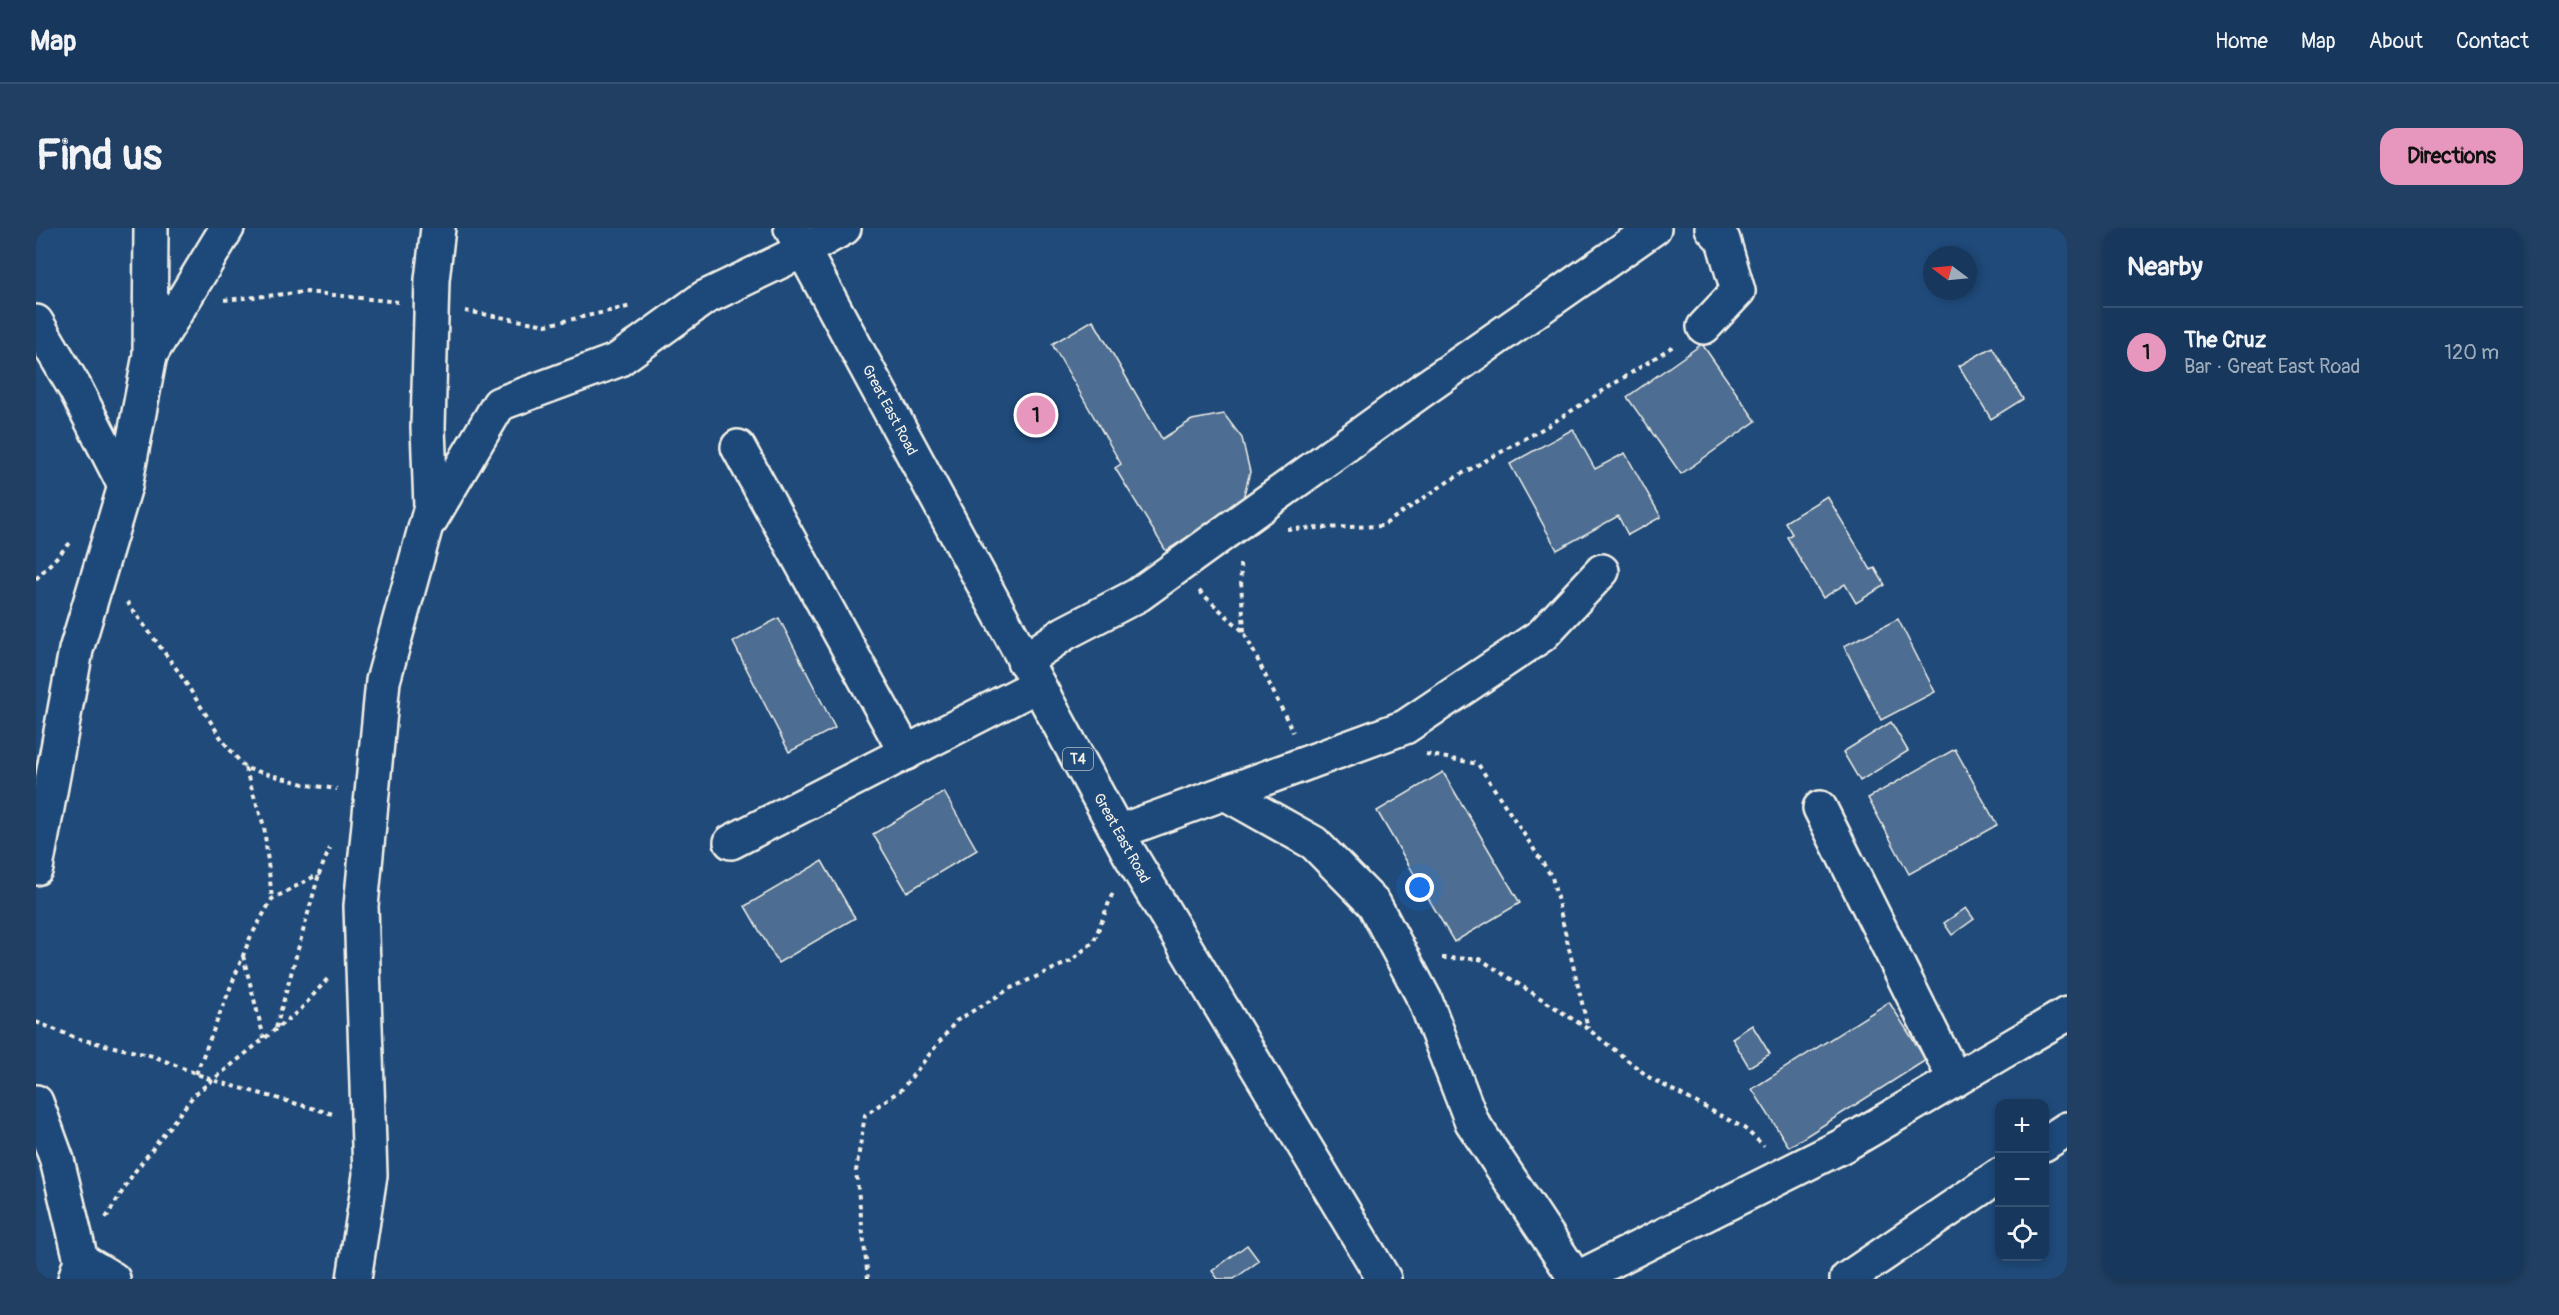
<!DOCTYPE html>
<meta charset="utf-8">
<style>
:root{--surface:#17385c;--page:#203f62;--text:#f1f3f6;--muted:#9eacbb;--line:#365272;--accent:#e797bd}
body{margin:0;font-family:Pangolin,sans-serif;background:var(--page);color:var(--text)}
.controls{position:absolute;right:18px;bottom:18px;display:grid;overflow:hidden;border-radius:12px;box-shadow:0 3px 9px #0003}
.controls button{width:54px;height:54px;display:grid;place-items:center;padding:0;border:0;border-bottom:2px solid var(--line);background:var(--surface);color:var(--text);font:30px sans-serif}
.compass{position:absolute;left:1887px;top:18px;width:54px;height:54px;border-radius:50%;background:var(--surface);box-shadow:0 3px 9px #0003;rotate:286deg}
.you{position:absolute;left:1384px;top:660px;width:21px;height:21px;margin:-15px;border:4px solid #fff;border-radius:50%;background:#1a73e8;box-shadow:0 0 0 9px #1a73e833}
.badge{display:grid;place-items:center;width:39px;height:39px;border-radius:50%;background:var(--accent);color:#111;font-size:20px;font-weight:700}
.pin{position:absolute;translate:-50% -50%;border:3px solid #fff;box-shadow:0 2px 6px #0006}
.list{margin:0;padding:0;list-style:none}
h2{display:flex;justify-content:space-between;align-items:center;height:78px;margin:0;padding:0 24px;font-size:26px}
h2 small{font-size:20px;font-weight:400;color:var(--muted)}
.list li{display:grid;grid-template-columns:39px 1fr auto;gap:18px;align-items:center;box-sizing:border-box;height:90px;padding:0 24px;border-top:2px solid var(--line)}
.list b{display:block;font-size:22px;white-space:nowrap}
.list p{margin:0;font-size:20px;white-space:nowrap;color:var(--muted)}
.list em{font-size:20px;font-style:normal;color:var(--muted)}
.icon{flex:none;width:33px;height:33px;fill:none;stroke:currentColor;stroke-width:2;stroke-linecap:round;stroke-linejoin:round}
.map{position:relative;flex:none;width:2031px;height:1051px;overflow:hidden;border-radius:18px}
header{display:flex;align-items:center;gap:36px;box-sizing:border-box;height:84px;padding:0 30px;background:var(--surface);border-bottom:2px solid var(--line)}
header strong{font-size:28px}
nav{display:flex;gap:33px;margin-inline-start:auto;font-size:21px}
.intro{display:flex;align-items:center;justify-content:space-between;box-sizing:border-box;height:144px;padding:0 36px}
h1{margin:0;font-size:42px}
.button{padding:15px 27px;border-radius:18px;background:var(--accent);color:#111;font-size:21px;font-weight:700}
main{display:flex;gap:36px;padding:0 36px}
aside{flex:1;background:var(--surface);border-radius:18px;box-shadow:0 3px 9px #0003}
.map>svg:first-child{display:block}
.building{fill:#4d6e92;stroke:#f4f1e8;stroke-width:1.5}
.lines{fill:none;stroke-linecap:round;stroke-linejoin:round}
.minor-casing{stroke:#f4f1e8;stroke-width:38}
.major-casing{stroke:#f4f1e8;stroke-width:38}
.highway-casing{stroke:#f4f1e8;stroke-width:38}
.path{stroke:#f4f1e8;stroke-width:4;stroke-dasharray:4.5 4.5;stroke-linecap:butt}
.minor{stroke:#1f4a7a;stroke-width:33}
.major{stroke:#1f4a7a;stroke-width:33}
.highway{stroke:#1f4a7a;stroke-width:33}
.labels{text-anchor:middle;stroke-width:6;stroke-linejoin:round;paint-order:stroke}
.shield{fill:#1f4a7a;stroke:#b4bfc7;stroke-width:1.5}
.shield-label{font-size:14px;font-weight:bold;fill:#f4f1e8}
.street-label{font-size:15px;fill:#f4f1e8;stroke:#1f4a7a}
</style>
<header>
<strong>Map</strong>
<nav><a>Home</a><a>Map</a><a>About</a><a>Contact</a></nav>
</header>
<div class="intro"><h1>Find us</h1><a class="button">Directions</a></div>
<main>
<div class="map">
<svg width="2031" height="1051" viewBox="0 0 2031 1051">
<rect width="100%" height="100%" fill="#1f4a7a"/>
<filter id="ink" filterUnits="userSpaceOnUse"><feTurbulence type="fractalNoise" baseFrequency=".0167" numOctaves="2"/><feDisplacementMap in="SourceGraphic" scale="12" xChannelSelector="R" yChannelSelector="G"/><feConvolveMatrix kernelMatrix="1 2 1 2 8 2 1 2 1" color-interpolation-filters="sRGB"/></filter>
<g filter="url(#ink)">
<g class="building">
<path d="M1057 92 1126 211 1156 192 1188 186 1206 210 1214 244 1206 274 1130 323 1079 240 1085 236 1016 116Z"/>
<path d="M1666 116 1720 193 1645 246 1591 169Z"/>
<path d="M1956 119 1987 171 1955 191 1923 138Z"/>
<path d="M1537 201 1559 241 1589 225 1625 289 1592 307 1582 288 1521 322 1474 236Z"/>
<path d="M1791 268 1835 342 1839 340 1849 357 1820 375 1809 356 1787 370 1751 309 1756 306 1749 294Z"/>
<path d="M743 390 799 500 753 524 697 414Z"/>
<path d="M1862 391 1899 464 1845 492 1808 418Z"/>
<path d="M1855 494 1872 523 1824 553 1807 524Z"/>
<path d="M1919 521 1961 597 1873 646 1832 570Z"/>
<path d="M1407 544 1484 675 1418 714 1341 583Z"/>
<path d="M908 564 941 622 871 664 837 606Z"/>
<path d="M786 633 819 690 742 735 709 678Z"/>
<path d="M1930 680 1938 691 1916 707 1908 695Z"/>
<path d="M1853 774 1890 832 1753 919 1716 861Z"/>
<path d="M1716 797 1734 826 1713 839 1696 810Z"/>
<path d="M1211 1017 1223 1033 1198 1051H1182L1176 1043Z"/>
</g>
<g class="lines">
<defs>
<g id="minor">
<path d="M0 94 39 160 89 258"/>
<path d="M1668 99 1702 63 1687 12 1676 0"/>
<path d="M114 127 191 0"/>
<path d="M702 219 870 525"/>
<path d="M395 291 463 176 582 132 668 70 768 22 808 0"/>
<path d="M988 433 1029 405 1102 367 1382 165 1618 0"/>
<path d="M1189 565 1278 615 1338 676 1389 772 1436 894 1540 1051 1806 918 2031 786"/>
<path d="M1784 580 1919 852"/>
<path d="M1082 604 1369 499 1506 407 1566 343"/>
<path d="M695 614 1002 457"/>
<path d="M0 640 40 422 89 258 114 127 115 0"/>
<path d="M0 874 21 932 45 1032 39 1051"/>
<path d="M45 1032 77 1051"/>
<path d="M318 1051 334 947 325 678 347 453 395 279 392 199 396 52 402 0"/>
</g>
<g id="major">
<path d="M2008 916 2031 901"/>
<path d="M1811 1051 1964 947"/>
</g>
<path id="highway" d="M755 0 1093 625 1348 1051"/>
</defs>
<use href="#minor" class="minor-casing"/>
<use href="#major" class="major-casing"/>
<use href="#highway" class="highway-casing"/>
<g class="path">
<path d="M188 72 270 64 362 74"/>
<path d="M429 83 510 97 596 78"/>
<path d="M1251 301 1346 298 1413 253 1510 199 1639 117"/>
<path d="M1204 336 1208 404"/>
<path d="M0 351 34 315"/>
<path d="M1163 363 1208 404 1257 504"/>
<path d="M91 374 142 443 187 513 209 540 272 557 301 561"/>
<path d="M1390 526 1442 536 1516 649 1552 800"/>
<path d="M209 540 228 598 236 671"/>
<path d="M207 728 228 810"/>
<path d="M1406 730 1444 731 1552 801 1614 850 1708 900 1728 918"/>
<path d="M0 794 43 811 117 828 176 852 297 886"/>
<path d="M240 800 283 646"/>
<path d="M160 846 214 710 236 671 283 646 294 620"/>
<path d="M70 990 97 946 158 867 265 781 293 749"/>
<path d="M832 1051 820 943 829 887 866 861 920 793 975 760 1035 733 1058 713 1077 664"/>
</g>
<use href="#minor" class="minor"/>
<use href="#major" class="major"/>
<use href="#highway" class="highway"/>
</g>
</g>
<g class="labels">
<rect class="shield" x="1027" y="520" width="30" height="22" rx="4.5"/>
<g class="shield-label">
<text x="1042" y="536">T4</text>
</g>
<g class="street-label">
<text transform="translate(854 182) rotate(62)" y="5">Great East Road</text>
<text transform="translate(1086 610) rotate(61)" y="5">Great East Road</text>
</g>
</g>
</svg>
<div class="controls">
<button>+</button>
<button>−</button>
<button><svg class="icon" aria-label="locate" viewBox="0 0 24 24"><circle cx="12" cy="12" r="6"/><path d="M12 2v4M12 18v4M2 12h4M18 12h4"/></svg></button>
</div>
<svg class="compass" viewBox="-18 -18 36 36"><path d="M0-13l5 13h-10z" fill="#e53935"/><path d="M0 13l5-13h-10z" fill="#9eacbb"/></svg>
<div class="you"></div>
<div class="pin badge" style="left:1000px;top:187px">1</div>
</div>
<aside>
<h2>Nearby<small></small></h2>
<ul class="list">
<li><span class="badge">1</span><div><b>The Cruz</b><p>Bar · Great East Road</p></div><em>120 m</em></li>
</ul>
</aside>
</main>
